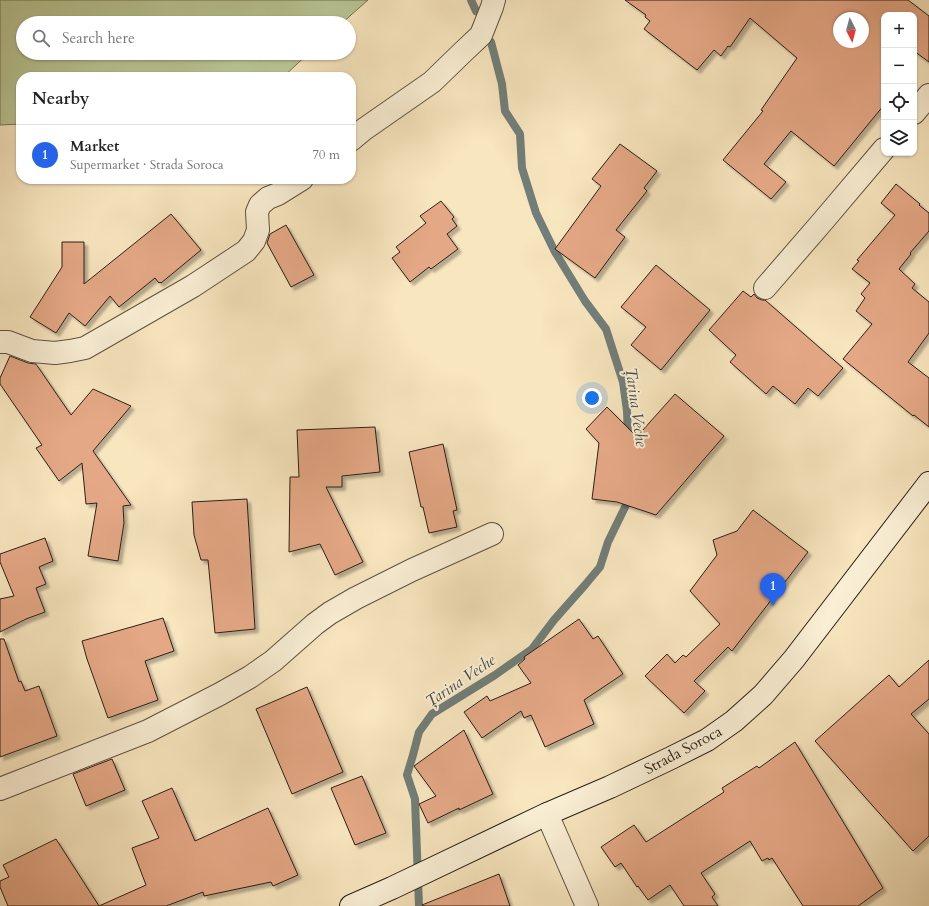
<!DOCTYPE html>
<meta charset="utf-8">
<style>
:root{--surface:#fff;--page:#f6f6f6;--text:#222;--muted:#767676;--line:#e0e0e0;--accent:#2563eb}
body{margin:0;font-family:Cardo,serif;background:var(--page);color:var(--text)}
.controls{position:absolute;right:12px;top:12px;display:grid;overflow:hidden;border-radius:8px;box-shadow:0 1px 3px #0004}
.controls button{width:36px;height:36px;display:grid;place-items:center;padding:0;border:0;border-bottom:1px solid var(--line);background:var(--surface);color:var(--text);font:20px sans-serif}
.compass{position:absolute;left:833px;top:12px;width:36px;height:36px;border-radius:50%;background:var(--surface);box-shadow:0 1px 3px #0004;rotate:174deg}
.you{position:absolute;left:592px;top:398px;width:14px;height:14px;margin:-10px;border:3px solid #fff;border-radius:50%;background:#1a73e8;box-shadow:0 0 0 6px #1a73e833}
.badge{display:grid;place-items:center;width:26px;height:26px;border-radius:50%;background:var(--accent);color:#fff;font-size:13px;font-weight:700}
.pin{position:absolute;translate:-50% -33px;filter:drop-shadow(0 1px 2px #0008)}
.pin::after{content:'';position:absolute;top:21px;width:14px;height:12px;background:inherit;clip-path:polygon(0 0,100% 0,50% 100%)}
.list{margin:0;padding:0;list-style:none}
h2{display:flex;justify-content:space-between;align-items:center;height:52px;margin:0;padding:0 16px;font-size:17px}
h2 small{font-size:13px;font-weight:400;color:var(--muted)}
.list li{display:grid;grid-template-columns:26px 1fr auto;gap:12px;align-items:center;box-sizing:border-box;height:60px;padding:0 16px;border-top:1px solid var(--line)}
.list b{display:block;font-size:15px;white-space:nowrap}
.list p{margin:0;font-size:13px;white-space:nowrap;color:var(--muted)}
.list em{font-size:13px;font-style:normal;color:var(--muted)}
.icon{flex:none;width:22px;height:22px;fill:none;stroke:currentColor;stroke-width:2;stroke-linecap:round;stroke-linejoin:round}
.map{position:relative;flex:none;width:929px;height:906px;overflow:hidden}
.search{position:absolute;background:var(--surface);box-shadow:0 1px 3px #0004;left:16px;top:16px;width:340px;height:44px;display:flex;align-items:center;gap:10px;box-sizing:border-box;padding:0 14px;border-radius:22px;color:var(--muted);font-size:15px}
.panel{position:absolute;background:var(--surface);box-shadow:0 1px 3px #0004;left:16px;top:72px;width:340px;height:112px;border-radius:16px}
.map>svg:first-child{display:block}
.green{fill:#b9c695;stroke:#717356}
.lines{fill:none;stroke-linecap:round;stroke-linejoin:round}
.stream{stroke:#717e79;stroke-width:8}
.building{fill:#e5a886;stroke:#292017;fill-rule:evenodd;filter:url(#shadow)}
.street-casing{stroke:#5d5241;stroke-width:24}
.secondary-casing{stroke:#292017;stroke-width:24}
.street{stroke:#faefd5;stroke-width:22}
.secondary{stroke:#faefd5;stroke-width:22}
.labels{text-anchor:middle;stroke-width:4;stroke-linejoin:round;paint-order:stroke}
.street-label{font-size:15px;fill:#292017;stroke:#faefd5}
.water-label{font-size:16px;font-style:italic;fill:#4d4f48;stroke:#faefd5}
</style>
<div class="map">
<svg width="929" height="906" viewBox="0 0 929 906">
<defs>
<filter id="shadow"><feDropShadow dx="3.5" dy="3.5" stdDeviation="1" flood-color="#0004"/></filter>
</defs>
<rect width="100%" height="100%" fill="#f8e6bf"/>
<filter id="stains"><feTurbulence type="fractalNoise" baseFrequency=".005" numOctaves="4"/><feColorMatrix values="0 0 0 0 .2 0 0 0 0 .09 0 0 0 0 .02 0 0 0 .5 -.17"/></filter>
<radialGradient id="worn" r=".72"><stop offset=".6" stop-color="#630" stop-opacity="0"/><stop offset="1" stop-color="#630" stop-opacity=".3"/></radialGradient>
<path class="green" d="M0 0H368L342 23H23V53H309L283 77H21V124L0 125Z"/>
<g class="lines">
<g class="stream">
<path d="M471 0 476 11"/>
<path d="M491 42 502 84 505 111 520 134 522 168 536 213 555 252 585 301 606 329 623 382 627 411 628 437"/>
<path d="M419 906 415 799 407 775 413 755 419 732 432 714 495 675 532 649 554 620 585 585 600 567 608 542 627 503 628 494"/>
</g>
</g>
<g class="building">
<path d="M625 0H908L929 16V62L914 51V15H884V105L834 166 791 131 764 164 786 182 771 199 723 160 763 111 761 110 797 58 750 18 730 47 728 46 721 56 714 50 697 70 644 29 650 21 645 17 646 15ZM839 18H863V42H839Z"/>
<path d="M620 144 657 171 644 188 647 191 616 230 625 237 595 278 555 249 601 186 592 179Z"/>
<path d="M896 184 920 204 919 205 929 213V231L910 253 911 254 899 269 915 284 912 288 929 302V333L908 362 929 378V427L914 415 913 416 843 359 872 324 856 311 865 298 861 294 870 283 852 269 859 261 857 260 895 215 881 203Z"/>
<path d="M441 201 454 217 452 219 457 226 447 234 458 249 431 269 429 267 410 282 392 258 400 252 396 247 426 223 420 216Z"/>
<path d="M171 214 201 250 161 283 160 282 159 283 155 278 119 307 110 296 85 326 69 313 56 333 30 317 62 267V242H84V284Z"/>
<path d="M286 225 314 275 291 287 267 243 270 234Z"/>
<path d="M656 265 710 310 661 370 631 345 646 327 621 307Z"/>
<path d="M743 291 751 297 754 294 757 298 762 300H765L843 368 818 396 808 388 795 404 773 386 766 394 730 362 736 355 709 330Z"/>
<path d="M10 356 28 363 36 364 71 415 93 389 131 406 93 451 131 505 123 506 124 523 118 561 88 556 97 503 86 504 82 463 59 481 36 448 42 445 0 384V378Z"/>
<path d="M675 394 724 436 656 515 617 502 592 499 599 443 586 429 607 407 634 434 639 428 642 431Z"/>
<path d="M375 427 380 472 342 476V487H326L363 562 335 575 320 544 289 552 290 477H299L297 430Z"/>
<path d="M443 444 457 510 453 511 457 527 429 533 423 507H421L409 452Z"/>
<path d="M247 499 255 629 215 633 208 560H201L194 535 192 502Z"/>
<path d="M753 510 808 552 732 651 728 647 694 681 705 691 684 713 645 676 667 654 675 663 683 655 686 657 720 624 690 591 717 555 713 540 737 531Z"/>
<path d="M45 538 53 561 39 567 46 584 36 588 45 612 26 619 0 632V599L14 596 0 562V554Z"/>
<path d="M163 618 174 651 145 661 158 700 108 718 87 659 82 641Z"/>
<path d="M579 619 593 639 598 636 623 674 584 700 594 724 545 747 531 715 524 718 521 711 482 738 464 712 487 696 490 701 531 683 518 665 525 659 524 657Z"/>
<path d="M0 639H4L19 682 21 681 25 691 39 686 57 736 0 757Z"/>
<path d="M929 660V699L911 714 929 734V836L913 851 815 741 889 675 899 687Z"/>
<path d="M307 687 343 772 292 794 256 709Z"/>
<path d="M464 730 493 794 459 810V808L428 823 419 804 436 796 414 766Z"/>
<path d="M795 742 883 888 858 906H803L772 858 769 860 768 858 762 861 750 841 701 873 715 894 712 897 718 906H684L670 885 648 900 638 886 637 887 621 863 615 867 601 847 634 825 646 842 724 792 722 788 757 766 759 768Z"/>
<path d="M112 759 125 790 86 806 73 774Z"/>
<path d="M362 776 386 833 355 845 331 788Z"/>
<path d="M172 788 195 841 268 808 298 875 273 886 271 882 204 896 203 892 166 906H99L146 885 132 848 159 838 142 801Z"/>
<path d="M56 839 99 906H8L0 887V881L9 877 3 865Z"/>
<path d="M499 874 510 906H423L422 905Z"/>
</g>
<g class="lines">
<defs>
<g id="street">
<path d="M914 113 929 95"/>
<path d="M351 140 363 130 432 82 464 51 481 35 492 7 494 0"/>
<path d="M765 288 823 221 884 149"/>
<path d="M0 342H8L32 351 55 353 70 351 85 348 193 286 246 251 254 241 258 230 257 212 260 205 268 198 278 194 302 179"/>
<path d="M0 789 148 731 220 694 250 677 273 661 315 624 330 613 356 598 412 570 492 534"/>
<path d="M547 814 587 906"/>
</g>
<path id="secondary" d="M351 906 392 888 547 814 610 787 671 758 707 740 734 721 763 695 794 659 929 483"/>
</defs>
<use href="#street" class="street-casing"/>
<use href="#secondary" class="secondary-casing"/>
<use href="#street" class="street"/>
<use href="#secondary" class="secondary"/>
</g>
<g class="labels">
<g class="street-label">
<text transform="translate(683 750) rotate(-28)" y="5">Strada Soroca</text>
</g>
<g class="water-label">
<text transform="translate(637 407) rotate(82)" y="6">Țarina Veche</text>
<text transform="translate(460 680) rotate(-34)" y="6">Țarina Veche</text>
</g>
</g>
<rect width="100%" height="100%" filter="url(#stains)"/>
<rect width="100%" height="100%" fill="url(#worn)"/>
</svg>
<div class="controls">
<button>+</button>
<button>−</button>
<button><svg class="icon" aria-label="locate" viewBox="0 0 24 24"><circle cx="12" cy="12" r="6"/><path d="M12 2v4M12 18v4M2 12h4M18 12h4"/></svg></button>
<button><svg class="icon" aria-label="layers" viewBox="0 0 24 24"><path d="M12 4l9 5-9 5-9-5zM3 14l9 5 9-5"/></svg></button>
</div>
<svg class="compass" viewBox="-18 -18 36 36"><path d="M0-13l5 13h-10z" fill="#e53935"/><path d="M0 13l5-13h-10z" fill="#767676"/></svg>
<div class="you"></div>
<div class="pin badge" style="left:773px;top:606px">1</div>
<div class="search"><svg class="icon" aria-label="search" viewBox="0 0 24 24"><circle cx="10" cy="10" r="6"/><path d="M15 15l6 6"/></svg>Search here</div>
<section class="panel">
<h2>Nearby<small></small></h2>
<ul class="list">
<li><span class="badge">1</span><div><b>Market</b><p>Supermarket · Strada Soroca</p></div><em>70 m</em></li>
</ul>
</section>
</div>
